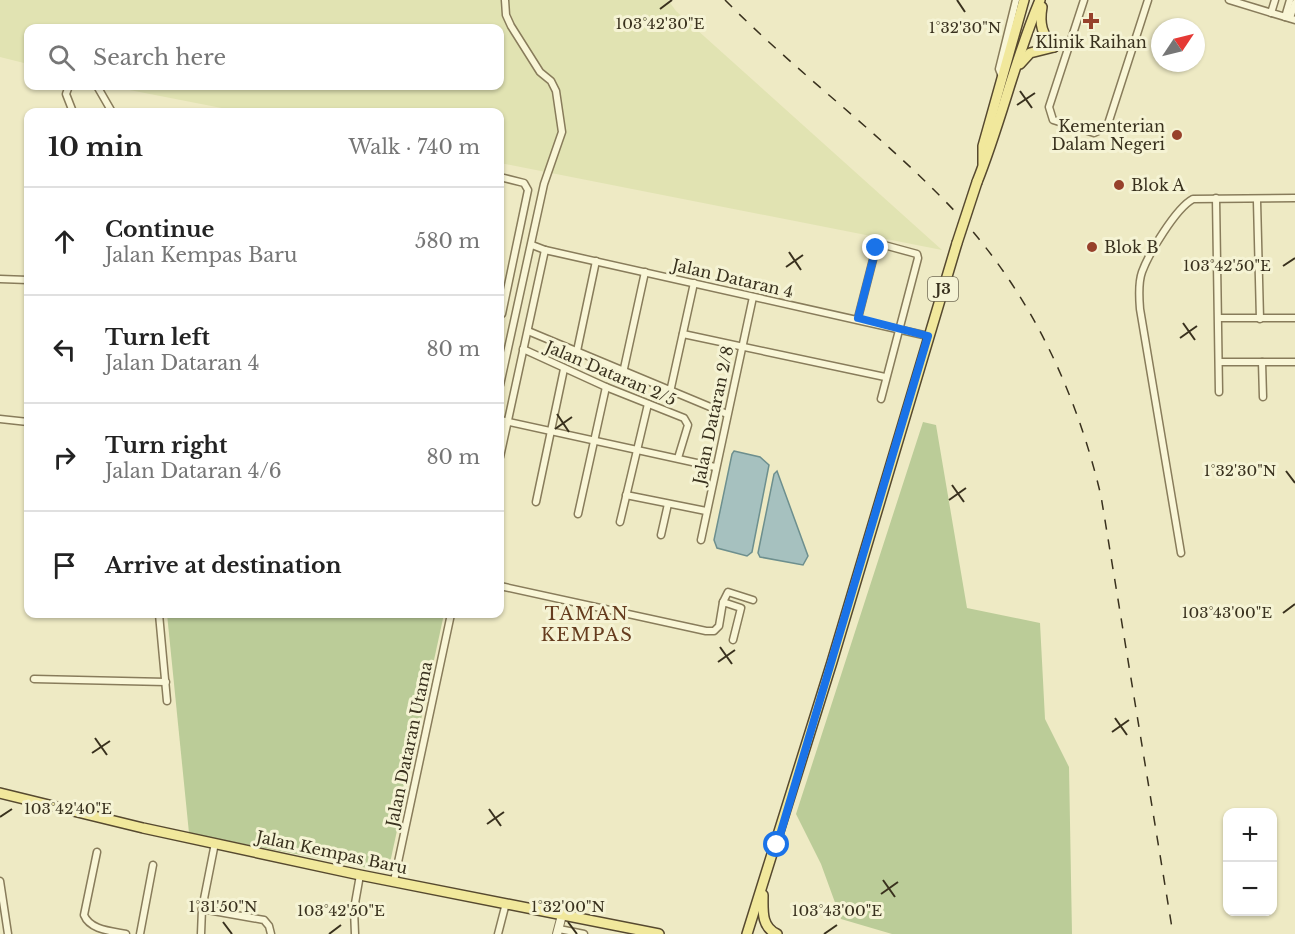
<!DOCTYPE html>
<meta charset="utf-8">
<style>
:root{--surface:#fff;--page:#f6f6f6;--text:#222;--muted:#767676;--line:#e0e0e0}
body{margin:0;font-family:"Libre Baskerville",serif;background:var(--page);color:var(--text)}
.controls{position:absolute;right:18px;bottom:18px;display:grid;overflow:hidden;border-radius:12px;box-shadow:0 2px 4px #0004}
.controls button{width:54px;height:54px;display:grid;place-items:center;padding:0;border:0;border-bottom:2px solid var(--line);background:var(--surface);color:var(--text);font:30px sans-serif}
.compass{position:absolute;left:1151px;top:18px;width:54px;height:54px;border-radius:50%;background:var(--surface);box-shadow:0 2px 4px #0004;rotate:55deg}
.stop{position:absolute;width:18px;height:18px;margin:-14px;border:4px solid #1a73e8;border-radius:50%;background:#fff}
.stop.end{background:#1a73e8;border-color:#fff;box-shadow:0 2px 6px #0008}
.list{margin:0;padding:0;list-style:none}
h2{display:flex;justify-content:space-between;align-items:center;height:78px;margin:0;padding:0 24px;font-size:26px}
h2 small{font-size:20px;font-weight:400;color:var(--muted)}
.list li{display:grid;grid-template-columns:39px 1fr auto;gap:18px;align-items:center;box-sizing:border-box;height:108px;padding:0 24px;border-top:2px solid var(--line)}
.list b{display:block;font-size:22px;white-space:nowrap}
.list p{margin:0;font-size:20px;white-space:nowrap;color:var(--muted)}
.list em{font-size:20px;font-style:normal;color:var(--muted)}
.icon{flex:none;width:33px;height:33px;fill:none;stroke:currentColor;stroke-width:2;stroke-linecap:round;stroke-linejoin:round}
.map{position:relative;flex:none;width:1295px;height:934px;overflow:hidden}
.search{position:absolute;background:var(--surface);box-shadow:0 2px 4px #0004;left:24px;top:24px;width:480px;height:66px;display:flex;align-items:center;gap:15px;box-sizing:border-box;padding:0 21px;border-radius:12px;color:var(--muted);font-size:22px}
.panel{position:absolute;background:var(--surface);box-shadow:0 2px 4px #0004;left:24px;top:108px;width:480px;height:510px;border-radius:12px}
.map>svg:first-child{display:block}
.farmland{fill:#e1e3b2}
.green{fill:#bbcc98}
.water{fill:#a6c1bf;stroke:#6d8f8e;stroke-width:1.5}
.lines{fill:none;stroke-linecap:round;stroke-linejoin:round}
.minor-casing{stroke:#887c5b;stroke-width:9}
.tertiary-casing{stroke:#887c5b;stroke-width:10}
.primary-casing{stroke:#56492f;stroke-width:12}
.minor{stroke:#f9f6d7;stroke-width:6}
.tertiary{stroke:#f9f6d7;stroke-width:8}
.primary{stroke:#f1e89c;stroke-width:9}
.rail{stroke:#39311e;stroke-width:1.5;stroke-dasharray:10 10;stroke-linecap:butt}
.primary-bridge-casing{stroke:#56492f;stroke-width:12;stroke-linecap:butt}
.primary-bridge{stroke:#f1e89c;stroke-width:9}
.route{stroke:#1a73e8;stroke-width:8}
.ticks{fill:none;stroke:#39311e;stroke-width:2}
.poi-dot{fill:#97412b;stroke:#f5f3d4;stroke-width:2}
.labels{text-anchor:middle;stroke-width:6;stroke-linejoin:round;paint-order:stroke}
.shield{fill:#f5f3d4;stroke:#716b55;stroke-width:1.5}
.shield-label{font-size:15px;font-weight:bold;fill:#39311e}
.poi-label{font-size:16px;fill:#39311e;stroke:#f5f3d4;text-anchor:start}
.street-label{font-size:16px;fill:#39311e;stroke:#f5f3d4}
.neighbourhood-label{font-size:18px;letter-spacing:1.5px;fill:#653c1e;stroke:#f5f3d4}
.ticks-label{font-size:15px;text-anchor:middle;fill:#39311e;stroke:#f5f3d4;stroke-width:6;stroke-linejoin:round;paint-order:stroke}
</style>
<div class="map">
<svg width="1295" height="934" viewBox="0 0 1295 934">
<rect width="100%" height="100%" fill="#eeeac4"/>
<path class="farmland" d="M0 0H668L676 11 942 250 500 163V112H242L109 86H500V28H28V64L0 57Z"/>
<g class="green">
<path d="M923 422 936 425 967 608 1040 623 1045 719 1069 767 1072 934H892L841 919 821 864 796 814Z"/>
<path d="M167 614H444L388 872 189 833Z"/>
</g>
<g class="water">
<path d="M734 451 760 457 769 465 752 552 747 556 717 548 714 540 732 454Z"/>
<path d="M777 471 808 556 803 565 760 557 758 553 774 474Z"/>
</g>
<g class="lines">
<defs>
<g id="minor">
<path d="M1084 0 1049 107 1053 120 1094 133 1107 127 1148 0"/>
<path d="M1229 0 1295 20"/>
<path d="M1271 13 1275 0"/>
<path d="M1285 17 1290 0"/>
<path d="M1290 18 1295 3"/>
<path d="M1002 77 999 69 1016 0"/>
<path d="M69 86 66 94 73 112"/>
<path d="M97 86 112 112"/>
<path d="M500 177 524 183 528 190 502 314"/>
<path d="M1216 198 1219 392"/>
<path d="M1257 201 1260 319"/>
<path d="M532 245 545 250 928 336"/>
<path d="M0 279 28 280"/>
<path d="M858 318 876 248 884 245 917 254 918 258 881 399"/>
<path d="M1219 318H1295"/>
<path d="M528 331 727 414"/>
<path d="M683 334 885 377"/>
<path d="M523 349 606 387 684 418 688 425 678 458"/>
<path d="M577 351 596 261"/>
<path d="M1220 362H1295"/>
<path d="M1262 362 1263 397"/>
<path d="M623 373 645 272"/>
<path d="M500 385 544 184 562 132 556 91 551 81 540 72 511 26 506 15 505 0"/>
<path d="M670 392 694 283"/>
<path d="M0 419 28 422"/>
<path d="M500 420 715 467"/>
<path d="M500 457 545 250"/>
<path d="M626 495 706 511"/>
<path d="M536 502 564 369"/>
<path d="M578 514 606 387"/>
<path d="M620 522 648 404"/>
<path d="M661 535 668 504"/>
<path d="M701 540 753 297"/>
<path d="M1181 553 1140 309C1139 297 1138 283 1142 272 1149 253 1176 208 1193 199L1295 198"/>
<path d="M500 586 706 631H714L719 626 723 602 741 608 733 640"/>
<path d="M723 602 728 592 753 600"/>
<path d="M159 614 167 701"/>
<path d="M34 679 166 682"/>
<path d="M97 852 84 915C90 930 111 931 126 934"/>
<path d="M0 881 8 934"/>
<path d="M394 881 451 614"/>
<path d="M202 909 264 920 269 926 271 934"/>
<path d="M559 929 584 934"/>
<path d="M140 934 153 865"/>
<path d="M201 934 202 909 215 843"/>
<path d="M355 934 354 909 360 875"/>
<path d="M498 934 506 903"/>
</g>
<path id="tertiary" d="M557 934 562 915"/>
<g id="primary">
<path d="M1042 7C1039 24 1042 35 1054 47"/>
<path d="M1020 64 1030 53 1054 47"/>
<path d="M983 164V146L1024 0"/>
<path d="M977 182C1001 122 1015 59 1040 0"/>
<path d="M0 793 143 828 360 875 659 934"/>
<path d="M763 895C763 910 761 927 777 934"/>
<path d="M747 934 832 662 957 243"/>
</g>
</defs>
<use href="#minor" class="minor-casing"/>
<use href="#tertiary" class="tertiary-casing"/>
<use href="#primary" class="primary-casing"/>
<use href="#minor" class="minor"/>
<use href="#tertiary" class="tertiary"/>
<use href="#primary" class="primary"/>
<path class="rail" d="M725 0C795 71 877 131 946 202 1026 284 1075 386 1101 496L1173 934"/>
<defs>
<path id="primary-bridge" d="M957 243 977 182"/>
</defs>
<use href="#primary-bridge" class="primary-bridge-casing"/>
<use href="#primary-bridge" class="primary-bridge"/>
</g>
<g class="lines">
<path class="route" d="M777 845 928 336 858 318 876 248"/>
</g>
<path class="ticks" d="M957 0 965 12M660 9 672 0M1020 91 1032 108M1017 105 1035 93M789 252 801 270M1283 266 1295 258M786 267 803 255M1183 323 1195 340M1180 338 1197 326M557 414 569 432M555 429 572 417M1286 471 1295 483M952 485 964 502M949 500 966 488M1283 613 1295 604M720 647 732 664M718 662 735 650M1115 718 1127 735M1112 732 1129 720M95 738 107 755M92 753 110 741M489 809 501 826M0 817 12 809M487 824 504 812M883 880 895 897M881 894 898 882M223 922 232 934M568 922 577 934M329 934 341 925M824 934 837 925"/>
<g class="poi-dot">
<path d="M1088 12h6v6h6v6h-6v6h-6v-6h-6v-6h6z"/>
<circle cx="1177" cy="135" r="6"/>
<circle cx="1119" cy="185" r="6"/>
<circle cx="1092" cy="247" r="6"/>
</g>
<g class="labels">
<rect class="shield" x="928" y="277" width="30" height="24" rx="4.5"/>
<g class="shield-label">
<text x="943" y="294">J3</text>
</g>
<g class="poi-label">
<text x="1091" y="48" text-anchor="middle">Klinik Raihan</text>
<text x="1165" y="132" text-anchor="end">Kementerian<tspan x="1165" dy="18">Dalam Negeri</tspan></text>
<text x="1131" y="191">Blok A</text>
<text x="1104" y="253">Blok B</text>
</g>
<g class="street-label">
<text transform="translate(733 278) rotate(13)" y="6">Jalan Dataran 4</text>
<text transform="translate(611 373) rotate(23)" y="6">Jalan Dataran 2/5</text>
<text transform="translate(713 415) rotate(-78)" y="6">Jalan Dataran 2/8</text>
<text transform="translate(409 744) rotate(-78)" y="6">Jalan Dataran Utama</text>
<text transform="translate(332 852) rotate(12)" y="6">Jalan Kempas Baru</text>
</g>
<g class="neighbourhood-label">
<text x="587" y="620">TAMAN<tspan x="587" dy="21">KEMPAS</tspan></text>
</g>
</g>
<g class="ticks-label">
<text x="660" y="29">103°42'30"E</text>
<text x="965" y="33">1°32'30"N</text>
<text x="1227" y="271">103°42'50"E</text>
<text x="1240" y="476">1°32'30"N</text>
<text x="1227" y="618">103°43'00"E</text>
<text x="68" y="814">103°42'40"E</text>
<text x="223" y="912">1°31'50"N</text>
<text x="568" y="912">1°32'00"N</text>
<text x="341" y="916">103°42'50"E</text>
<text x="837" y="916">103°43'00"E</text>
</g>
</svg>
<div class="controls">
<button>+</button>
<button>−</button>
</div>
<svg class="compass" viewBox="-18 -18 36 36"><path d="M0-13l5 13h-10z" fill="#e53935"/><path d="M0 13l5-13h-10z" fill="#767676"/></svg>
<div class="stop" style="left:777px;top:845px"></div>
<div class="stop end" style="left:876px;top:248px"></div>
<div class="search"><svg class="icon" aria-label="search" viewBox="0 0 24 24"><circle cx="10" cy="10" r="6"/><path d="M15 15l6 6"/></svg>Search here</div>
<section class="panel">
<h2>10 min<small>Walk · 740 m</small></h2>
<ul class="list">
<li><svg class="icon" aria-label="ahead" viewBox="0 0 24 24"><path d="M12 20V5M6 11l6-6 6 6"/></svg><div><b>Continue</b><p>Jalan Kempas Baru</p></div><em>580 m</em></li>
<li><svg class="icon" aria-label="left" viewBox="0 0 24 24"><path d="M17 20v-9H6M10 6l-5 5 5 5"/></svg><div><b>Turn left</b><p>Jalan Dataran 4</p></div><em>80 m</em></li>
<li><svg class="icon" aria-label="right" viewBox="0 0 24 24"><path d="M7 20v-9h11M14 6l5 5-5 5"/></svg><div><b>Turn right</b><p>Jalan Dataran 4/6</p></div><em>80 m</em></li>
<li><svg class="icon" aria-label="arrive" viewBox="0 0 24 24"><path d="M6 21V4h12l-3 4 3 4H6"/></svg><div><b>Arrive at destination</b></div></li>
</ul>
</section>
</div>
